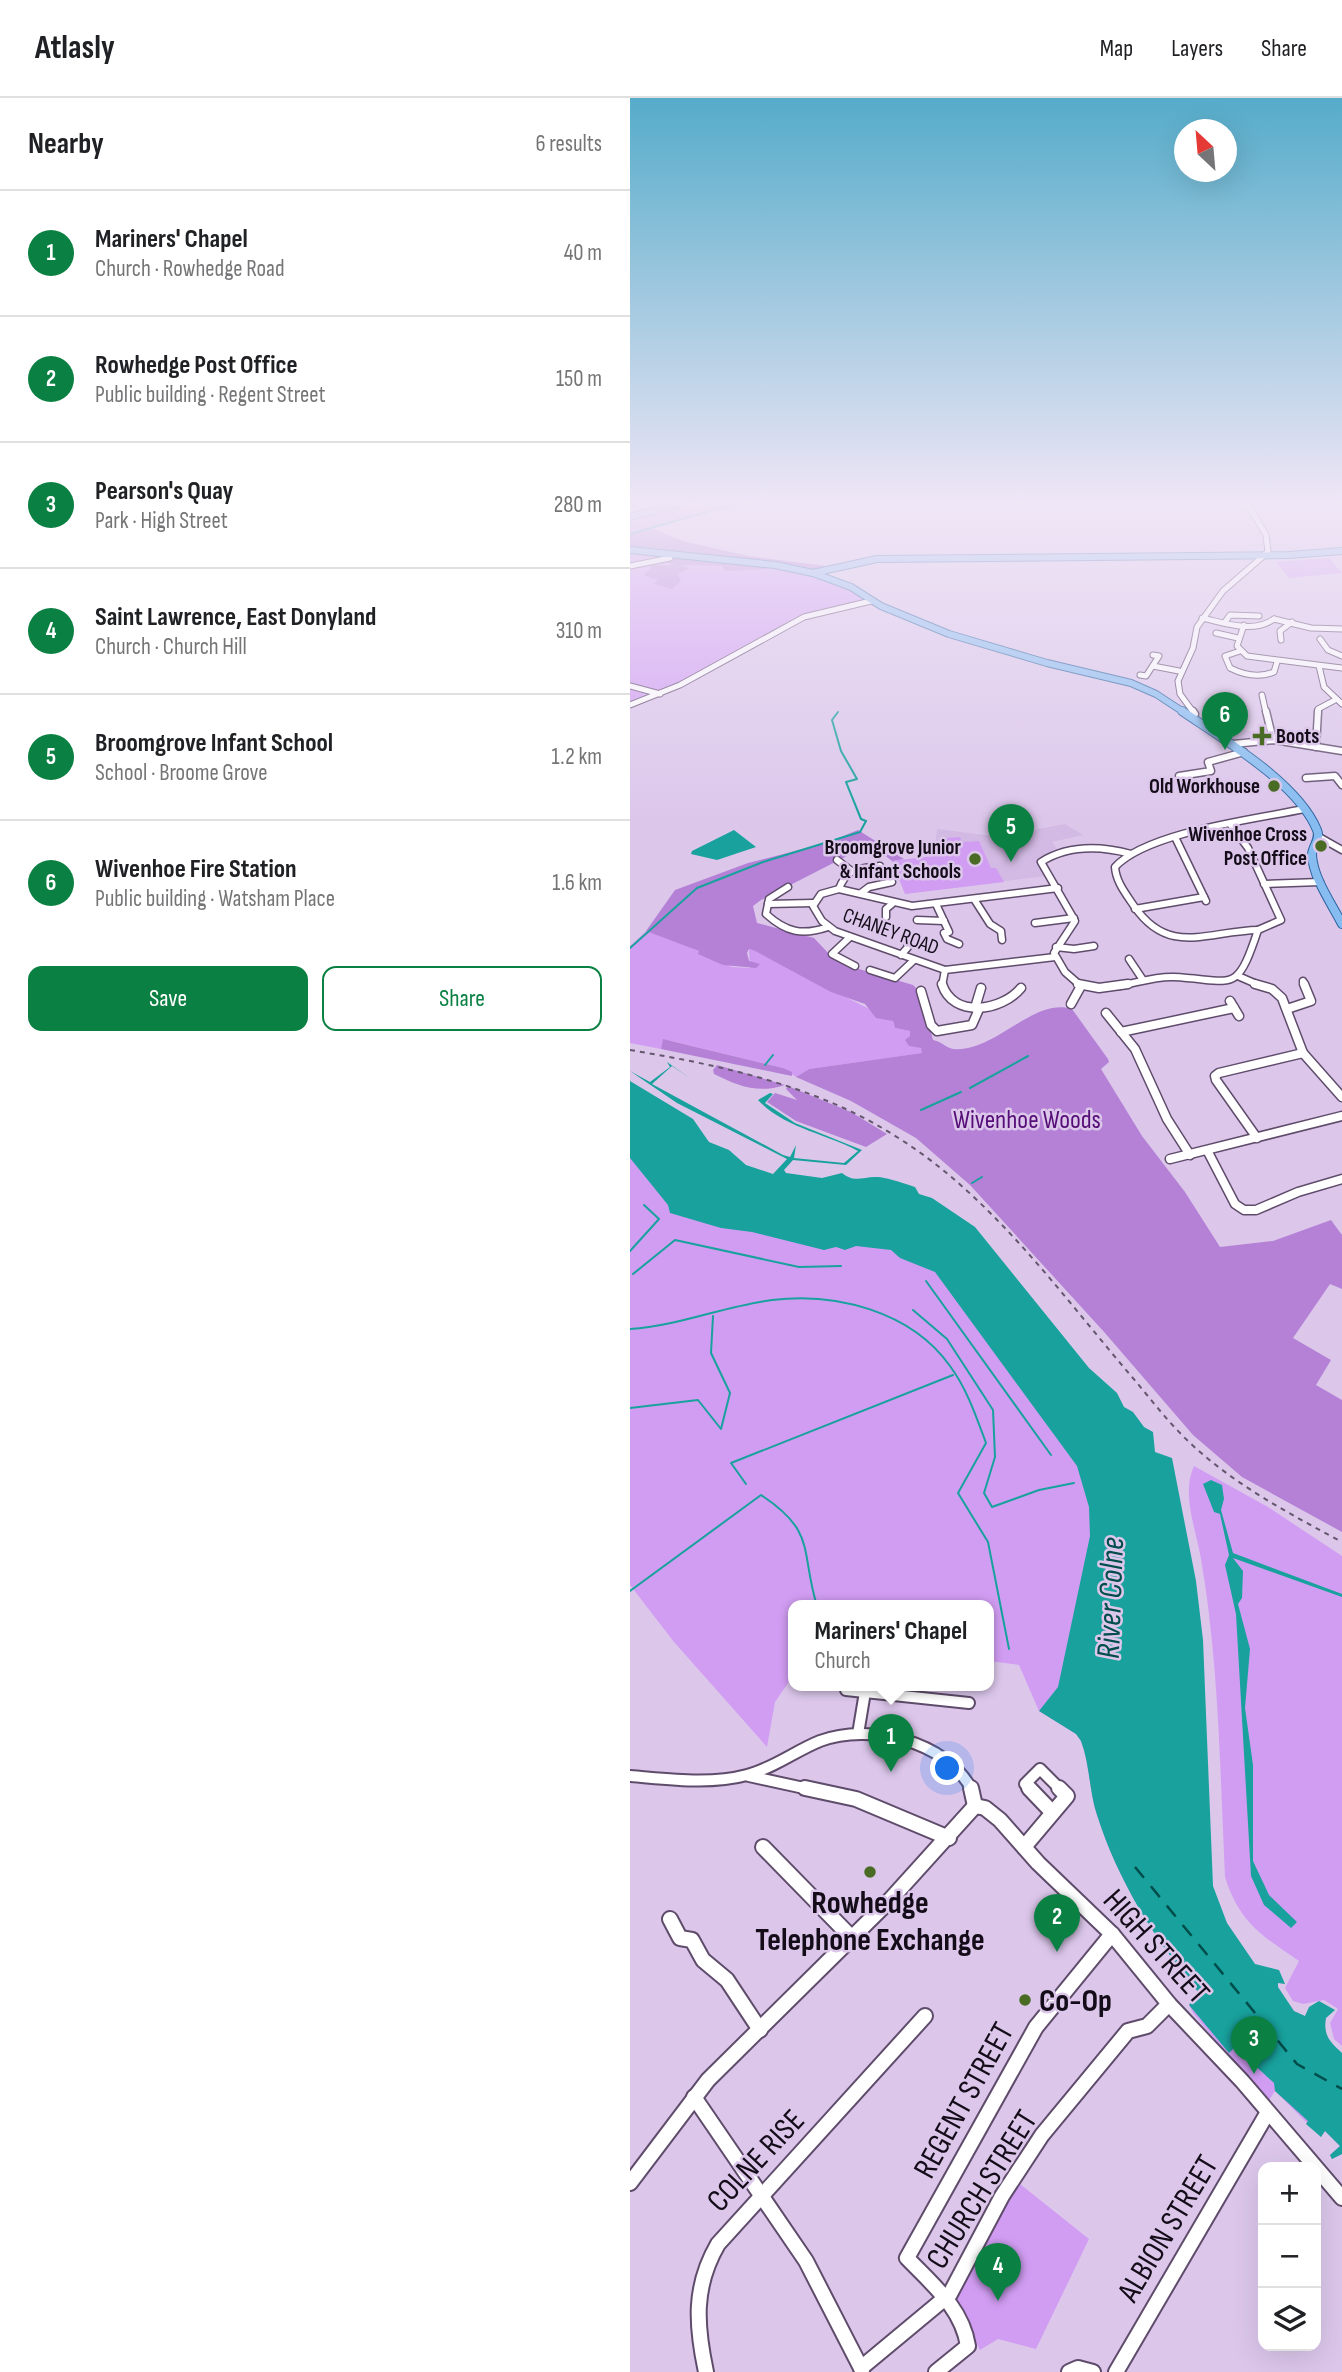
<!DOCTYPE html>
<meta charset="utf-8">
<style>
:root{--surface:#fff;--page:#f2f2f2;--text:#202124;--muted:#757577;--line:#e0e0e0;--accent:#0b8043}
body{margin:0;font-family:"Sofia Sans Condensed",sans-serif;background:var(--page);color:var(--text)}
.controls{position:absolute;right:21px;bottom:21px;display:grid;overflow:hidden;border-radius:14px;box-shadow:0 7px 28px #0002}
.controls button{width:63px;height:63px;display:grid;place-items:center;padding:0;border:0;border-bottom:2px solid var(--line);background:var(--surface);color:var(--text);font:35px sans-serif}
.compass{position:absolute;left:544px;top:21px;width:63px;height:63px;border-radius:50%;background:var(--surface);box-shadow:0 7px 28px #0002;rotate:334deg}
.you{position:absolute;left:318px;top:1671px;width:24px;height:24px;margin:-18px;border:5px solid #fff;border-radius:50%;background:#1a73e8;box-shadow:0 0 0 10px #1a73e833}
.badge{display:grid;place-items:center;width:46px;height:46px;border-radius:50%;background:var(--accent);color:#fff;font-size:23px;font-weight:700}
.pin{position:absolute;translate:-50% -58px;filter:drop-shadow(0 2px 4px #0008)}
.pin::after{content:'';position:absolute;top:37px;width:24px;height:21px;background:inherit;clip-path:polygon(0 0,100% 0,50% 100%)}
.popup{position:absolute;left:158px;top:1502px;width:206px;height:91px;box-sizing:border-box;display:grid;place-content:center;border-radius:14px;background:var(--surface);filter:drop-shadow(0 2px 5px #0005);font-size:23px;white-space:nowrap;color:var(--muted)}
.popup b{font-size:26px;color:var(--text)}
.popup::after{content:'';position:absolute;left:50%;top:100%;margin-left:-14px;border:14px solid transparent;border-top-color:var(--surface)}
.list{margin:0;padding:0;list-style:none}
h2{display:flex;justify-content:space-between;align-items:center;height:91px;margin:0;padding:0 28px;font-size:30px}
h2 small{font-size:23px;font-weight:400;color:var(--muted)}
.list li{display:grid;grid-template-columns:46px 1fr auto;gap:21px;align-items:center;box-sizing:border-box;height:126px;padding:0 28px;border-top:2px solid var(--line)}
.list b{display:block;font-size:26px;white-space:nowrap}
.list p{margin:0;font-size:23px;white-space:nowrap;color:var(--muted)}
.list em{font-size:23px;font-style:normal;color:var(--muted)}
.actions{display:flex;gap:14px;padding:21px 28px}
.actions a{flex:1;padding:16px 0;border:2px solid var(--accent);border-radius:14px;text-align:center;font-size:24px;color:var(--accent)}
.actions .main{background:var(--accent);color:#fff}
.icon{flex:none;width:38px;height:38px;fill:none;stroke:currentColor;stroke-width:2;stroke-linecap:round;stroke-linejoin:round}
.map{position:relative;flex:none;width:712px;height:2274px;overflow:hidden}
header{display:flex;align-items:center;gap:42px;box-sizing:border-box;height:98px;padding:0 35px;background:var(--surface);border-bottom:2px solid var(--line)}
header strong{font-size:33px}
nav{display:flex;gap:38px;margin-inline-start:auto;font-size:24px}
main{display:flex}
aside{flex:1;background:var(--surface)}
.map>svg:first-child{display:block}
.built{fill:#d3bae4}
.green{fill:#d19df3}
.forest{fill:#b481d6}
.water{fill:#18a19d}
.lines{fill:none;stroke-linecap:round;stroke-linejoin:round}
.stream{stroke:#18a19d;stroke-width:2}
.ferry{stroke:#004d4b;stroke-width:2.5;stroke-dasharray:14 11;stroke-linecap:butt}
.minor-far4-casing{stroke:#5f4c6b;stroke-width:7}
.minor-far3-casing{stroke:#5f4c6b;stroke-width:9}
.minor-far2-casing{stroke:#5f4c6b;stroke-width:11}
.minor-far1-casing{stroke:#5f4c6b;stroke-width:14}
.minor-casing{stroke:#5f4c6b;stroke-width:18}
.major-far1-casing{stroke:#2a629e;stroke-width:8}
.major-casing{stroke:#2a629e;stroke-width:10}
.minor-far4{stroke:#fff;stroke-width:5}
.minor-far3{stroke:#fff;stroke-width:6}
.minor-far2{stroke:#fff;stroke-width:8}
.minor-far1{stroke:#fff;stroke-width:10}
.minor{stroke:#fff;stroke-width:14}
.major-far1{stroke:#86bcf0;stroke-width:6}
.major{stroke:#86bcf0;stroke-width:8}
.rail{stroke:#64576d;stroke-width:2;stroke-dasharray:5 5;stroke-linecap:butt}
.poi-dot{fill:#496b23;stroke:#dcc7eb;stroke-width:2.5}
.labels{text-anchor:middle;stroke-width:5;stroke-linejoin:round;paint-order:stroke}
.far-poi-label{font-size:21px;font-weight:bold;fill:#140d19;stroke:#dcc7eb;text-anchor:end}
.far-street-label{font-size:21px;fill:#140d19;stroke:#dcc7eb}
.park-label{font-size:26px;fill:#550d77;stroke:#dcc7eb}
.near-poi-label{font-size:32px;font-weight:bold;fill:#140d19;stroke:#dcc7eb}
.near-street-label{font-size:32px;fill:#140d19;stroke:#dcc7eb}
.near-water-label{font-size:33px;font-style:italic;fill:#004d4b;stroke:#dcc7eb}
</style>
<header>
<strong>Atlasly</strong>
<nav><a>Map</a><a>Layers</a><a>Share</a></nav>
</header>
<main>
<aside>
<h2>Nearby<small>6 results</small></h2>
<ul class="list">
<li><span class="badge">1</span><div><b>Mariners' Chapel</b><p>Church · Rowhedge Road</p></div><em>40 m</em></li>
<li><span class="badge">2</span><div><b>Rowhedge Post Office</b><p>Public building · Regent Street</p></div><em>150 m</em></li>
<li><span class="badge">3</span><div><b>Pearson's Quay</b><p>Park · High Street</p></div><em>280 m</em></li>
<li><span class="badge">4</span><div><b>Saint Lawrence, East Donyland</b><p>Church · Church Hill</p></div><em>310 m</em></li>
<li><span class="badge">5</span><div><b>Broomgrove Infant School</b><p>School · Broome Grove</p></div><em>1.2 km</em></li>
<li><span class="badge">6</span><div><b>Wivenhoe Fire Station</b><p>Public building · Watsham Place</p></div><em>1.6 km</em></li>
</ul>
<div class="actions"><a class="main">Save</a><a>Share</a></div>
</aside>
<div class="map">
<svg width="712" height="2274" viewBox="0 0 712 2274">
<rect width="100%" height="100%" fill="#dcc7eb"/>
<g class="built">
<path d="M596 623 618 633 643 634 644 641 604 644 580 627Z"/>
<path d="M435 726 453 737 422 744 429 754 408 766 416 778 275 796 262 763 304 758 307 731 371 739 401 736 408 731Z"/>
</g>
<g class="green">
<path d="M115 402 105 407 0 436V421L73 403Z"/>
<path d="M0 453C48 458 208 467 236 502L184 515 50 587 0 607Z"/>
<path d="M699 460 712 475 659 480 646 464Z"/>
<path d="M330 739 332 744 349 743 361 770H366L374 784 275 796 262 763 304 758 306 746 316 740Z"/>
<path d="M16 833 37 838 102 869 120 870 119 851 125 853 263 923 265 930 280 933V938L276 942 291 950 293 955 179 971 166 979 153 970 42 943 33 942 31 951 0 945V848Z"/>
<path d="M0 1017 14 1027 274 1132 457 1331 481 1632 704 2015 712 2056 702 2061 700 2057 710 2048 695 2033 691 2039 645 1993 637 2005 563 1915 559 1907 569 1895C525 1842 488 1783 467 1717 459 1693 460 1667 451 1643L446 1636 409 1613 389 1567 359 1563V1508H163V1578L145 1604 137 1649 44 1544 0 1487Z"/>
<path d="M564 1368 638 1409 712 1458V1948L704 1941 700 1925 708 1911 694 1902 673 1906 663 1903 655 1890 669 1863C632 1838 609 1824 595 1779 590 1674 589 1565 571 1461 566 1431 551 1396 564 1368Z"/>
<path d="M390 2086 459 2141 406 2251 368 2241 350 2252 324 2202 381 2090Z"/>
</g>
<g class="forest">
<path d="M22 430 53 443 118 458 203 469 184 473 0 451V437Z"/>
<path d="M50 459 135 469 138 471 95 473 92 468 53 467 59 471 48 476 51 483 42 491 24 486 28 482 14 477 23 467H43L36 464Z"/>
<path d="M228 732 274 761 262 763 251 754 219 757 131 802 123 808 127 825 184 840 200 857 229 871 283 887 290 894 303 942C311 943 316 950 323 951 365 955 403 899 442 911L478 961 479 964 471 971 512 1038 555 1094 590 1149 643 1143 701 1122 712 1137V1191L700 1186 663 1240 701 1262 686 1287 712 1302V1434L612 1379 563 1337 475 1235 340 1087 286 1040 221 1003 166 979 179 971 292 955 291 950 279 948 275 942 280 938V933L265 930 263 923 246 920 235 906 201 894 125 853 119 851 117 855 119 863 130 866 126 870 93 867 68 856 69 853 16 833 45 792 118 765 196 745Z"/>
<path d="M33 941 153 970 162 974V978L31 951Z"/>
<path d="M87 967 155 987C128 996 108 988 84 976L83 972Z"/>
<path d="M158 988 221 1014 257 1036 236 1049 166 1023 137 1004 145 995 167 1002 156 991Z"/>
</g>
<g class="water">
<path d="M104 732 126 749 87 762 61 756 62 753Z"/>
<path d="M37 964 61 981 42 968 22 986 153 1057 160 1059 166 1047 164 1060 214 1065 228 1053C197 1036 154 1030 128 1002L140 995 143 996 135 1005 165 1025 232 1052 216 1067 163 1062 154 1072 156 1075 192 1080 212 1075C224 1085 232 1079 245 1079 254 1078 276 1086 285 1089L289 1096 302 1100 345 1129 459 1270 487 1295 494 1309 503 1314 514 1329 523 1334 525 1354 542 1360 566 1483 573 1542 583 1788 597 1825 625 1866 649 1872 655 1886 648 1885V1889L664 1913 675 1918 679 1909 689 1903 705 1912 696 1920C693 1937 700 1944 712 1955V2056L702 2061 700 2057 710 2048 695 2033 691 2039 676 2026 678 2023 645 1993 644 1985 605 1949 599 1955 559 1907 569 1895C525 1842 488 1783 467 1717 459 1693 460 1667 451 1643L446 1636 409 1613 428 1589 460 1438 459 1409 447 1368 305 1174 270 1160 261 1152 226 1148 215 1152 206 1149 194 1152 122 1134 91 1130 40 1115 38 1107 0 1060V983L63 1021 79 1044 99 1052 116 1067 143 1076 157 1061 47 1005 0 973 20 984 40 969Z"/>
<path d="M581 1382 592 1387 594 1401 591 1412 603 1455 712 1496V1499L603 1460 613 1473 612 1500 608 1506 620 1551 615 1610 623 1667V1763L639 1797 667 1824 661 1830 634 1807 621 1778 606 1516 595 1467 599 1457 590 1416 584 1414 573 1386Z"/>
</g>
<g class="lines">
<g class="stream">
<path d="M0 436 115 403"/>
<path d="M0 850 67 790 133 764 230 734 236 723 231 721 216 684 227 681 211 653 202 622 208 614"/>
<path d="M135 967 143 957"/>
<path d="M340 990 398 958"/>
<path d="M291 1012 331 994"/>
<path d="M342 1085 352 1079"/>
<path d="M0 1153 29 1121 14 1107"/>
<path d="M3 1176 45 1142 169 1169 211 1168"/>
<path d="M296 1183 421 1357"/>
<path d="M283 1212 317 1241 363 1312 365 1359 354 1395 362 1409 409 1392 444 1385"/>
<path d="M0 1231C49 1228 94 1208 142 1202 205 1194 281 1213 320 1268 337 1291 346 1318 356 1345L328 1395 358 1444 379 1551"/>
<path d="M0 1310 68 1302 91 1331 100 1295 81 1255 83 1218"/>
<path d="M116 1386 101 1365 323 1277"/>
<path d="M0 1493 131 1397C187 1434 170 1452 187 1508"/>
</g>
<path class="ferry" d="M505 1769 667 1966 712 1991"/>
<defs>
<g id="minor-far4">
<path d="M0 468 40 460"/>
<path d="M572 520C595 525 623 536 644 521"/>
<path d="M644 521 681 530 712 531"/>
<path d="M595 524 600 517 629 518"/>
<path d="M614 527 607 548 617 558 712 570"/>
<path d="M586 535 608 540"/>
<path d="M690 541 698 552 712 558"/>
<path d="M651 542 650 533 662 524"/>
<path d="M610 553 595 558 600 570C614 577 629 580 644 574L647 564"/>
<path d="M523 568 549 573"/>
<path d="M689 568 694 589 712 606"/>
<path d="M510 577 516 578 529 558 523 557"/>
<path d="M0 588 30 596"/>
<path d="M632 597 636 615"/>
<path d="M0 607 50 587 174 519 241 503"/>
<path d="M564 615 550 596 548 583 563 550 567 529 593 493 638 454 636 437 615 402"/>
<path d="M688 615V611L705 602"/>
</g>
<g id="minor-far3">
<path d="M636 613 643 642"/>
<path d="M562 618 565 616 563 613"/>
<path d="M603 646 644 642 712 653"/>
<path d="M686 649 688 613"/>
<path d="M549 678 581 673 578 664 614 654"/>
<path d="M676 680 705 678 712 687"/>
<path d="M545 739 576 803"/>
<path d="M689 739 712 752"/>
<path d="M207 762 220 772"/>
<path d="M634 786 690 784"/>
<path d="M158 789 139 801 136 816C156 834 172 838 198 829"/>
<path d="M209 791C217 769 229 771 250 768"/>
<path d="M231 795 239 789 262 784"/>
<path d="M344 801 360 826 371 833 372 842"/>
<path d="M138 806 183 805"/>
<path d="M306 806 319 834 314 835 317 841 329 846"/>
<path d="M505 811 574 799"/>
<path d="M256 819V811L262 806"/>
<path d="M287 822 314 823"/>
<path d="M405 825 444 820"/>
<path d="M628 832C577 833 539 859 504 808 496 796 486 784 485 769 517 734 626 721 674 711"/>
<path d="M220 839 202 856 225 868"/>
<path d="M426 849 444 851 464 848"/>
<path d="M271 857 278 849 277 842"/>
<path d="M425 859 315 872 205 833 192 823 183 808 191 796 209 791 282 808 428 790"/>
<path d="M499 861 513 882"/>
<path d="M240 872 265 880 284 862"/>
<path d="M608 878 631 888"/>
<path d="M673 883 675 888"/>
<path d="M312 888 315 872"/>
<path d="M451 888 435 874 424 855 445 823 411 764C438 747 471 748 501 756"/>
<path d="M489 888C507 885 525 878 544 879 604 882 606 898 628 832L651 822 618 750 601 727"/>
</g>
<g id="minor-far2">
<path d="M312 886C323 921 372 913 391 890"/>
<path d="M448 886 469 890 498 886"/>
<path d="M625 886 642 891 652 900 673 955"/>
<path d="M291 893 301 927 307 933 342 927 349 911"/>
<path d="M600 903 609 918"/>
<path d="M441 906 451 888"/>
<path d="M345 910 351 890"/>
<path d="M660 910 681 903 674 886"/>
<path d="M476 915 505 951 537 1021 560 1057"/>
<path d="M491 934 604 910"/>
<path d="M627 1040 586 982 585 978 589 975 673 955 712 999"/>
<path d="M578 1054 605 1106 614 1112H626L668 1094 712 1081"/>
<path d="M540 1061 712 1018"/>
</g>
<g id="minor-far1">
<path d="M216 1592 339 1605"/>
<path d="M228 1636 235 1594"/>
<path d="M0 1678C38 1681 80 1687 117 1677 144 1670 165 1653 190 1643 239 1625 316 1642 342 1692"/>
<path d="M119 1678 183 1692"/>
<path d="M401 1692 395 1686 410 1671 431 1692"/>
</g>
<g id="minor">
<path d="M175 1690 226 1701 319 1740"/>
<path d="M341 1690 345 1708"/>
<path d="M399 1690 422 1714"/>
<path d="M345 1708 355 1710 370 1722 408 1765 482 1836 539 1906 612 1983 712 2100"/>
<path d="M133 1749 222 1840"/>
<path d="M394 1749 437 1698 429 1690"/>
<path d="M40 1821 50 1840 62 1842 73 1862 97 1882 130 1932"/>
<path d="M64 1999 176 2163 232 2272"/>
<path d="M0 2085 78 1982 260 1802 345 1708"/>
<path d="M231 2270 320 2196 372 2098 412 2037 498 1933 517 1928 539 1906"/>
<path d="M76 2274C66 2227 63 2189 88 2146L295 1918"/>
<path d="M306 2274 338 2248C332 2210 303 2187 277 2160L406 1929 482 1836"/>
<path d="M439 2274 448 2270 463 2274"/>
<path d="M486 2274 638 2014"/>
</g>
<g id="major-far1">
<path d="M0 419 64 402"/>
<path d="M0 452 145 467 183 475 221 489 251 508 319 536 417 565 501 585 526 596 555 615"/>
<path d="M183 475 247 461 659 457 712 453"/>
</g>
<path id="major" d="M552 613C593 641 668 685 687 732 691 742 682 748 682 757 683 780 702 806 712 826"/>
</defs>
<use href="#minor-far4" class="minor-far4-casing"/>
<use href="#minor-far3" class="minor-far3-casing"/>
<use href="#minor-far2" class="minor-far2-casing"/>
<use href="#minor-far1" class="minor-far1-casing"/>
<use href="#minor" class="minor-casing"/>
<use href="#major-far1" class="major-far1-casing"/>
<use href="#major" class="major-casing"/>
<use href="#minor-far4" class="minor-far4"/>
<use href="#minor-far3" class="minor-far3"/>
<use href="#minor-far2" class="minor-far2"/>
<use href="#minor-far1" class="minor-far1"/>
<use href="#minor" class="minor"/>
<use href="#major-far1" class="major-far1"/>
<use href="#major" class="major"/>
<path class="rail" d="M0 952C94 968 189 988 270 1041 363 1100 431 1196 502 1279 520 1300 537 1323 558 1343 603 1386 658 1415 712 1444"/>
</g>
<linearGradient id="sky" x2="0" y2="1"><stop stop-color="#55acca"/><stop offset="0.56" stop-color="#efe6f6"/><stop offset="1" stop-color="#efe6f6" stop-opacity="0"/></linearGradient>
<rect width="712" height="721" fill="url(#sky)"/>
<g class="poi-dot">
<path d="M628.5 627.5h7v7h7v7h-7v7h-7v-7h-7v-7h7z"/>
<circle cx="644" cy="688" r="7"/>
<circle cx="691" cy="748" r="7"/>
<circle cx="345" cy="761" r="7"/>
<circle cx="240" cy="1774" r="7"/>
<circle cx="395" cy="1902" r="7"/>
</g>
<g class="labels">
<g class="far-poi-label">
<text x="646" y="645" text-anchor="start">Boots</text>
<text x="630" y="695">Old Workhouse</text>
<text x="677" y="743">Wivenhoe Cross<tspan x="677" dy="24">Post Office</tspan></text>
<text x="331" y="756">Broomgrove Junior<tspan x="331" dy="24">&amp; Infant Schools</tspan></text>
</g>
<g class="far-street-label">
<text transform="translate(261 833) rotate(20)" y="7">CHANEY ROAD</text>
</g>
<g class="park-label">
<text x="397" y="1030">Wivenhoe Woods</text>
</g>
<g class="near-poi-label">
<text x="240" y="1815">Rowhedge<tspan x="240" dy="37">Telephone Exchange</tspan></text>
<text x="409" y="1913" text-anchor="start">Co-Op</text>
</g>
<g class="near-street-label">
<text transform="translate(527 1848) rotate(48)" y="11">HIGH STREET</text>
<text transform="translate(333 2002) rotate(-61)" y="11">REGENT STREET</text>
<text transform="translate(125 2062) rotate(-47)" y="11">COLNE RISE</text>
<text transform="translate(351 2091) rotate(-58)" y="11">CHURCH STREET</text>
<text transform="translate(537 2130) rotate(-59)" y="11">ALBION STREET</text>
</g>
<g class="near-water-label">
<text transform="translate(479 1500) rotate(-88)" y="12">River Colne</text>
</g>
</g>
</svg>
<div class="controls">
<button>+</button>
<button>−</button>
<button><svg class="icon" aria-label="layers" viewBox="0 0 24 24"><path d="M12 4l9 5-9 5-9-5zM3 14l9 5 9-5"/></svg></button>
</div>
<svg class="compass" viewBox="-18 -18 36 36"><path d="M0-13l5 13h-10z" fill="#e53935"/><path d="M0 13l5-13h-10z" fill="#757577"/></svg>
<div class="you"></div>
<div class="pin badge" style="left:261px;top:1674px">1</div>
<div class="popup"><b>Mariners' Chapel</b>Church</div>
<div class="pin badge" style="left:427px;top:1854px">2</div>
<div class="pin badge" style="left:624px;top:1976px">3</div>
<div class="pin badge" style="left:368px;top:2203px">4</div>
<div class="pin badge" style="left:381px;top:764px">5</div>
<div class="pin badge" style="left:595px;top:652px">6</div>
</div>
</main>
